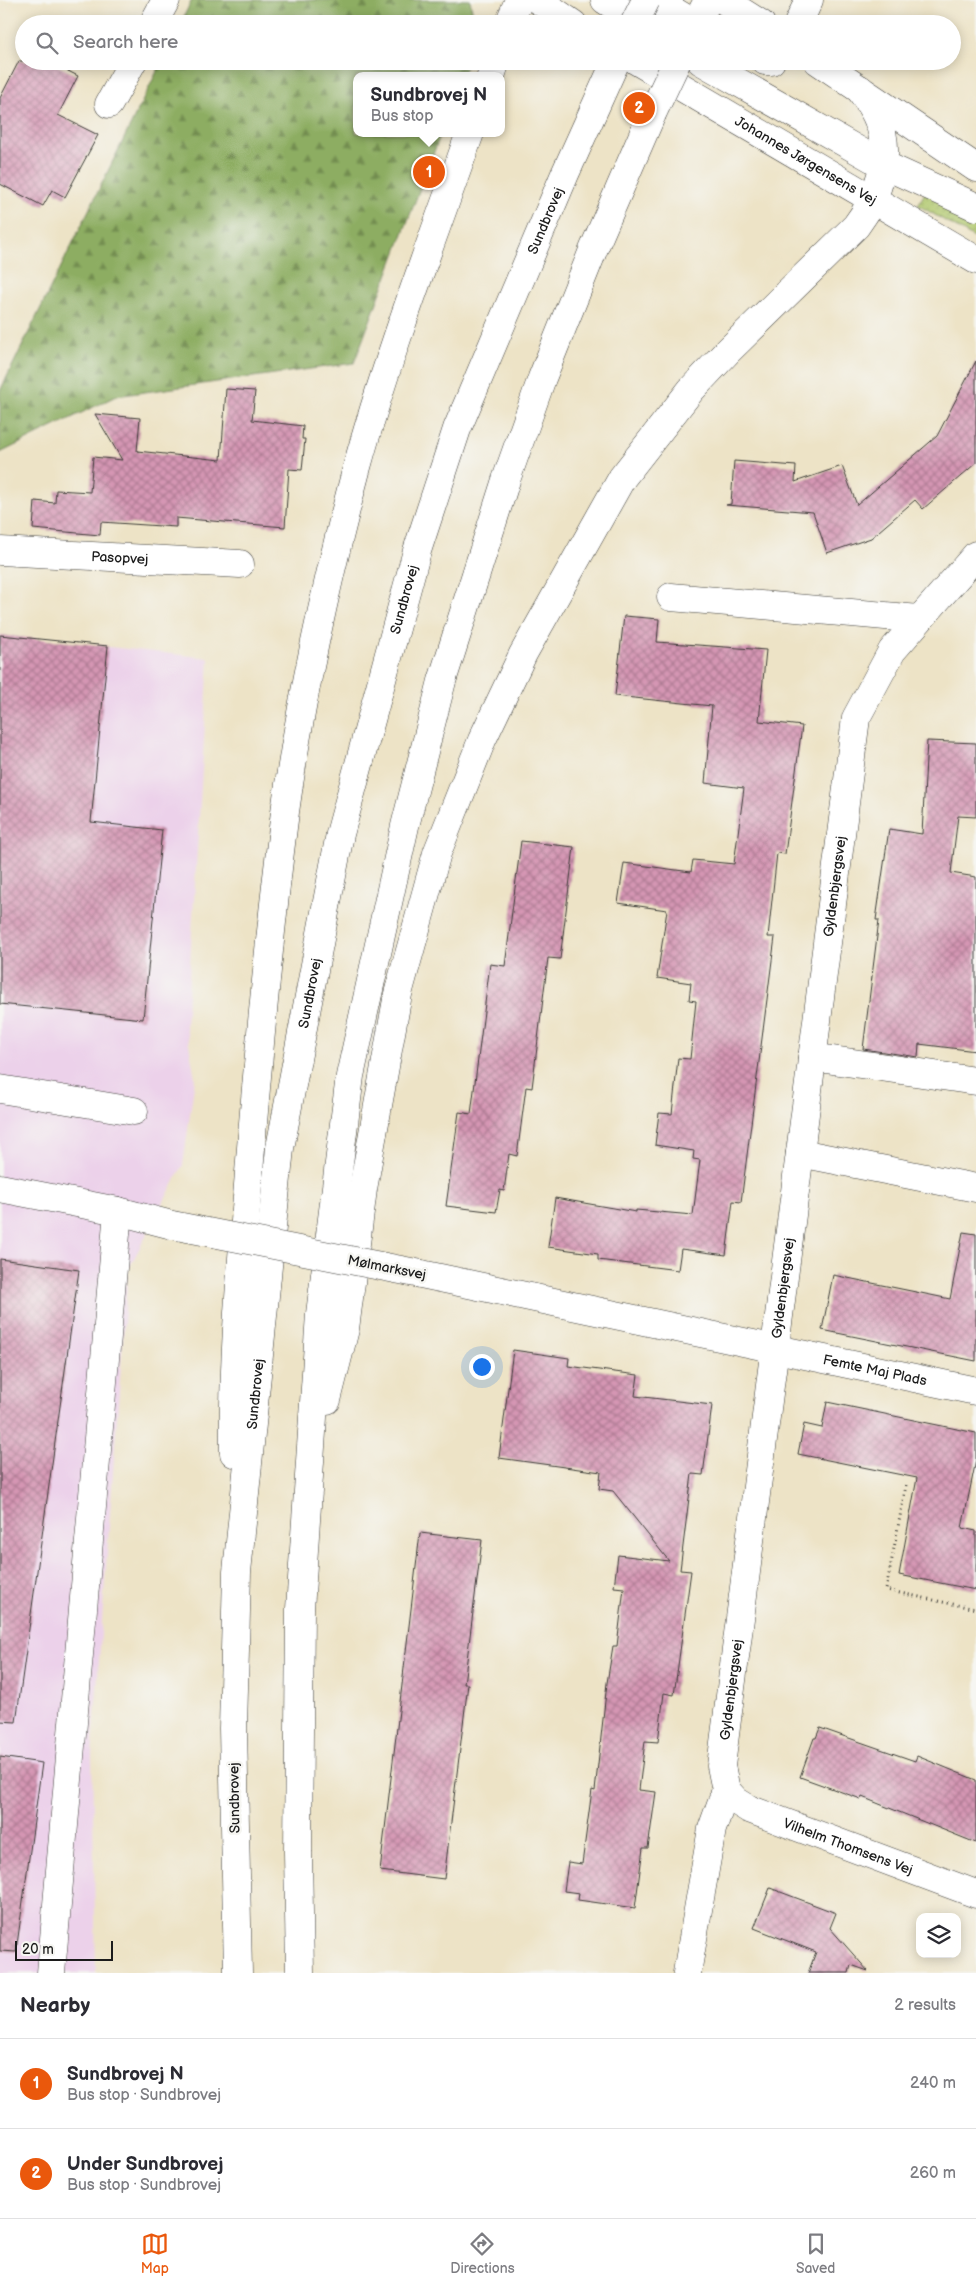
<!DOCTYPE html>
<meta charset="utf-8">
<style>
:root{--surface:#fff;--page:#f7f7f7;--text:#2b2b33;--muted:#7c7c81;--line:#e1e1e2;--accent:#ea580c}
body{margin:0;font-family:"Balsamiq Sans",sans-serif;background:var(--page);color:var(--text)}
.controls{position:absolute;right:15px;bottom:15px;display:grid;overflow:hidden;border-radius:10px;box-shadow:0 2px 12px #0003}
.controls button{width:45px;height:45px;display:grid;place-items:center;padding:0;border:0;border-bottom:1px solid var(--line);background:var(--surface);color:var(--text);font:25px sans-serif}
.scale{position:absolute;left:15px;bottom:12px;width:98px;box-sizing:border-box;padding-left:5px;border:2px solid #1c1c1c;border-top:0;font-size:14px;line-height:18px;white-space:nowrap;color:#1c1c1c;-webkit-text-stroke:4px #f6f6f2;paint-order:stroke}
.you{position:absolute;left:481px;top:1366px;width:18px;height:18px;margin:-12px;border:4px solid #fff;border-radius:50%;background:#1a73e8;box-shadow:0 0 0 8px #1a73e833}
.badge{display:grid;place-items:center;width:32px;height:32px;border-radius:50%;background:var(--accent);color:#fff;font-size:16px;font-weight:700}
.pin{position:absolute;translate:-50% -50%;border:2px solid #fff;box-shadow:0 1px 5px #0006}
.popup{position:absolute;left:353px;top:72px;width:152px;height:65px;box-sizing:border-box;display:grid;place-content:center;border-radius:10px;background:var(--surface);filter:drop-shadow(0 1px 4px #0005);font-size:16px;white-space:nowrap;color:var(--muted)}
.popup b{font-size:19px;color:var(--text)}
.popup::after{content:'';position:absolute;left:50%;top:100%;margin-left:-10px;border:10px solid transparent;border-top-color:var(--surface)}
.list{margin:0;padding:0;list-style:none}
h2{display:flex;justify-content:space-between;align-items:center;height:65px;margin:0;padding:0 20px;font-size:21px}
h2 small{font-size:16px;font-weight:400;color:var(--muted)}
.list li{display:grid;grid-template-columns:32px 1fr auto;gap:15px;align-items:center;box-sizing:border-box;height:90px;padding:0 20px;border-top:1px solid var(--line)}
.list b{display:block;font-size:19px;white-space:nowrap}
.list p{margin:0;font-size:16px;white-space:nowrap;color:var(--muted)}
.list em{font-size:16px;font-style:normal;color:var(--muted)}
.icon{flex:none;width:28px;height:28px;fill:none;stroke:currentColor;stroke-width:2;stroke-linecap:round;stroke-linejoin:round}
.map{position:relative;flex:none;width:976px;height:1973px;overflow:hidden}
.search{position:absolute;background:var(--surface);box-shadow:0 2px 12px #0003;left:15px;right:15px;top:15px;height:55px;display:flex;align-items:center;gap:12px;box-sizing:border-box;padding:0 18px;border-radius:28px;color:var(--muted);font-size:19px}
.sheet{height:245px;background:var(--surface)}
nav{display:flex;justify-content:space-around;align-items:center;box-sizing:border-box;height:70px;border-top:1px solid var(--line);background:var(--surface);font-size:14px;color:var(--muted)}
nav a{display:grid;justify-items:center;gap:2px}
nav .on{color:var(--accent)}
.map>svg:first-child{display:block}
.built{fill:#ecd1ea}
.grass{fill:url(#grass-dots);stroke:#677246}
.forest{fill:url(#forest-firs);stroke:#54643f}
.building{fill:url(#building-cross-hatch)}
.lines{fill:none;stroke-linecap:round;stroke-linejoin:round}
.minor-casing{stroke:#3b3a36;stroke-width:29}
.major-casing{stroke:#3b3a36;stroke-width:29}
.path{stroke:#3b3a36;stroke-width:3;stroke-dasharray:1 4;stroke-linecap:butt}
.minor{stroke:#fff;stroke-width:28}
.major{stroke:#fff;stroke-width:28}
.minor-bridge-casing{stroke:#3b3a36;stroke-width:29;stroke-linecap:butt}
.major-bridge-casing{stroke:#3b3a36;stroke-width:29;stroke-linecap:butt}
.minor-bridge{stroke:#fff;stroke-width:28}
.major-bridge{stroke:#fff;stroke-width:28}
.labels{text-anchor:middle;stroke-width:5;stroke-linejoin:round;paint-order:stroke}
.street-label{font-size:14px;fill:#1c1c1c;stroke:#f6f6f2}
</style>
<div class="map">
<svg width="976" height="1973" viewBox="0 0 976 1973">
<defs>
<pattern id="grass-dots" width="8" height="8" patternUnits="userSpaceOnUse" patternTransform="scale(1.25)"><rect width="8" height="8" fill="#b2c96f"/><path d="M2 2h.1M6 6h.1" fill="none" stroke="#98ac60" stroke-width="1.8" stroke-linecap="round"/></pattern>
<pattern id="forest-firs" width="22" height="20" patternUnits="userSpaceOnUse" patternTransform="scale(1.25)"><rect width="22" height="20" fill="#8dad62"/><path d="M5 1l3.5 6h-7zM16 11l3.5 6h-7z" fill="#728c50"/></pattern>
<pattern id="building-cross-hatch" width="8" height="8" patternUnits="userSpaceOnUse" patternTransform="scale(1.25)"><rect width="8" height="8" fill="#d596b4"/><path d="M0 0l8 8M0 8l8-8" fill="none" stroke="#ac7a92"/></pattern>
</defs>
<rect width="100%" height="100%" fill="#f6f6f2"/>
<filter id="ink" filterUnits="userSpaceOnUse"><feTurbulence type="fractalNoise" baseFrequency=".02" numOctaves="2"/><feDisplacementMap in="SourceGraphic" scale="10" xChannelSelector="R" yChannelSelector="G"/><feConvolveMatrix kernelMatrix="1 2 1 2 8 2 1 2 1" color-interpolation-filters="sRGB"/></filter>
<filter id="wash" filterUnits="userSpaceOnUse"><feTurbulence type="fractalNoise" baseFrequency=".0096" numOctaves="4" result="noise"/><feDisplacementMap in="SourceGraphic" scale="20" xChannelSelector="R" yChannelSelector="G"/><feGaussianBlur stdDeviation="1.12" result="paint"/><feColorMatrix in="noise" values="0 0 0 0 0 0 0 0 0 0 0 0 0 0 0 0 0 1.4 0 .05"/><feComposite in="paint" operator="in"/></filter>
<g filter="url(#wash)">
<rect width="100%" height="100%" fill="#ede3c6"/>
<path class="built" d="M0 635 209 658 186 1027 195 1078 183 1165 128 1270 92 1756 96 1973H0Z"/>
<path class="grass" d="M925 193 976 218V239L918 205Z"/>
<g class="forest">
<path d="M192 0H470L475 24H180Z"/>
<path d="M162 61H468L462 76H356V133H441L354 363 116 396 0 453V391Z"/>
</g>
<g id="blocks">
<g class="building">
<path d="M19 61H48L78 76 58 115 98 135 65 197 52 190 43 206 0 184V98Z"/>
<path d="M976 361V463L923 509 915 500 871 538 827 553 813 512 726 505 731 504 734 461 796 466 795 482 842 466 857 505 937 436Z"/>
<path d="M226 389 255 391 252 420 303 426 302 439H305L302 470 289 469 285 527 176 518V527L101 522 100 535 33 529 35 501 55 503 56 490 90 492 93 457 122 460 95 414 140 418 137 451 221 460Z"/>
<path d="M624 616 659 619 657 642 766 650 759 721 802 726 785 854 777 853 768 937H775L741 1202 733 1201 726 1255 681 1249 678 1270 598 1260V1254L548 1247 555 1198 636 1212V1210L693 1215 700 1160 693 1159 694 1151 655 1145 659 1113 672 1114 678 1058 690 1059 696 1001 689 1000 691 983 657 978 667 910 618 903 624 863 691 872 693 860 734 864 744 788 705 783 712 706 615 696Z"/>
<path d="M0 635 108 646 91 822 162 830 143 1019 0 1004Z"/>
<path d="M927 741 976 743V817L958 816 951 873 976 877V1051L919 1044 918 1057 863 1049 879 920H876L889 829 922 834Z"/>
<path d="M521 841 574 847 560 959 548 958 532 1088 526 1087 517 1156 509 1154 504 1191 500 1190 496 1212 446 1206 459 1112 471 1114 490 964 505 966Z"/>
<path d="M963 1232 976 1234V1361L822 1330 833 1275 950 1299Z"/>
<path d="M0 1259 79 1270 16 1722 0 1721Z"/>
<path d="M513 1350 569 1358 568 1366 638 1375 635 1396 712 1405 703 1475 692 1474 680 1570 691 1571 674 1695 664 1693 658 1742 645 1741 639 1790 656 1792 648 1848H643L635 1908 578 1900 579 1893 564 1891 568 1862 582 1864 592 1790 595 1791 607 1683 613 1646H617L624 1588 614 1587 618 1555 669 1561 613 1491 599 1489 601 1472 499 1458Z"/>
<path d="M827 1402 976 1433V1460L962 1528 976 1531V1590L899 1575 917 1478 798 1454 804 1424 822 1428Z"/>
<path d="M420 1533 482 1540 464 1684H468L444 1879 380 1871Z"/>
<path d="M820 1728 915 1761 917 1756 976 1780V1843L862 1797 861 1799 800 1777 814 1738H816Z"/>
<path d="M0 1757 42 1763 16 1952 0 1951Z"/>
<path d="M770 1888 836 1913 830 1928 868 1971 851 1965 849 1973H808L816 1952 754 1928Z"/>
</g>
</g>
</g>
<g filter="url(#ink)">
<use href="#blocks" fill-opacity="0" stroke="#3b3a36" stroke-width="1"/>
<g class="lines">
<defs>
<g id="minor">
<path d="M538 0 573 24"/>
<path d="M723 0 761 24"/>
<path d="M153 24 166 0"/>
<path id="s1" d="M637 61 976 260"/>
<path d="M818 61 976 168"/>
<path d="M109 104 133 61"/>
<path id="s2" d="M0 551 240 564"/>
<path d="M671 597 919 619"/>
<path d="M812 1057 976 1081"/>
<path d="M0 1089 134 1111"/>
<path d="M800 1153 976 1188"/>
<path d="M0 1188 118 1211 172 1225"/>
<path id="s3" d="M421 1274 976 1391"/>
<path id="s4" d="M726 1790 736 1801 749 1809 976 1894"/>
<path d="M51 1973 118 1211"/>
<path id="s5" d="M687 1973 712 1829 726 1790 721 1766 856 718 892 651 976 555"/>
</g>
<g id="major">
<path d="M605 0 642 24"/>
<path d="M655 0 695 24"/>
<path d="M509 24 519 0"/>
<path d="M696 24 708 0"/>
<path d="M798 24 809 0"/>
<path d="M701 61 884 165 976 207"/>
<path d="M765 61H771"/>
<path d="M491 76 496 61"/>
<path d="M327 1400 345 1329 363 1189 398 994 437 853 482 740 523 654 622 478 691 390 727 352 856 226C878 197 893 156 878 120 874 109 866 99 860 89"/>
<path d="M234 1453C232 1347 244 1241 252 1135 261 1027 271 919 285 812 301 696 327 580 357 467 388 354 431 244 470 133"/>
<path id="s6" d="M238 1973 233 1728 237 1572 280 1148 340 834 417 551 457 429 565 174 616 61"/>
<path d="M300 1973 298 1852 300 1609 320 1314 350 1076 405 826 442 681 506 480 542 378 594 248 652 114"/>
</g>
</defs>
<use href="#minor" class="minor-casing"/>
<use href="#major" class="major-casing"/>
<path class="path" d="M906 1485 886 1590 976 1609"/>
<use href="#minor" class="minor"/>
<use href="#major" class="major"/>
<defs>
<path id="minor-bridge" d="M172 1225 421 1274"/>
<g id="major-bridge">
<path d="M634 24 646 0"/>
<path d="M652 114 677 61"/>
</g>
</defs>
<use href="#minor-bridge" class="minor-bridge-casing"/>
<use href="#major-bridge" class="major-bridge-casing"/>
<use href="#minor-bridge" class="minor-bridge"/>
<use href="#major-bridge" class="major-bridge"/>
</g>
</g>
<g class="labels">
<g class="street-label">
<text dy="5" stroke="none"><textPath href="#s1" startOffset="196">Johannes Jørgensens Vej</textPath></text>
<text dy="5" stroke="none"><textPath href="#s6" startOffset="1795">Sundbrovej</textPath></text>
<text dy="5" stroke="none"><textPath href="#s2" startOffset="120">Pasopvej</textPath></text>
<text dy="5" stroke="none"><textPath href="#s6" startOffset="1390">Sundbrovej</textPath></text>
<text dy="5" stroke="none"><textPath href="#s5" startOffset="1099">Gyldenbjergsvej</textPath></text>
<text dy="5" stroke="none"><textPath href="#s6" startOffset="985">Sundbrovej</textPath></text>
<text transform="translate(387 1267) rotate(11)" y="5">Mølmarksvej</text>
<text dy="5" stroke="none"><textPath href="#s5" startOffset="694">Gyldenbjergsvej</textPath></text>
<text dy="5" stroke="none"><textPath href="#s3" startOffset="464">Femte Maj Plads</textPath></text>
<text dy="5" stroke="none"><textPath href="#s6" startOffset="580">Sundbrovej</textPath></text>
<text dy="5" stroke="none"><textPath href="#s5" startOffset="289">Gyldenbjergsvej</textPath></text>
<text transform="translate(234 1798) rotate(-91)" y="5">Sundbrovej</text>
<text dy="5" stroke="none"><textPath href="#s4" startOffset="136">Vilhelm Thomsens Vej</textPath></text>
</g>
</g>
</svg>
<div class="controls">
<button><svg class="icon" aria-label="layers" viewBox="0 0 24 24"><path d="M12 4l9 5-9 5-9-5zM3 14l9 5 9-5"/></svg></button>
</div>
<div class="scale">20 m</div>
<div class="you"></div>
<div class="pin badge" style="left:429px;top:172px">1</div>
<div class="popup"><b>Sundbrovej N</b>Bus stop</div>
<div class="pin badge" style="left:639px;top:108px">2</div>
<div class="search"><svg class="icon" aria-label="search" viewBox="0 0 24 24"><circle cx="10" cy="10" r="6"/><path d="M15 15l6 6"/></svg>Search here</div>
</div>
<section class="sheet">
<h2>Nearby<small>2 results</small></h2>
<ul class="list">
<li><span class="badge">1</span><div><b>Sundbrovej N</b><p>Bus stop · Sundbrovej</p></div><em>240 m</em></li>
<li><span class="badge">2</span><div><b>Under Sundbrovej</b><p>Bus stop · Sundbrovej</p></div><em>260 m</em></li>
</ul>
</section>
<nav>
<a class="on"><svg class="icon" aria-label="map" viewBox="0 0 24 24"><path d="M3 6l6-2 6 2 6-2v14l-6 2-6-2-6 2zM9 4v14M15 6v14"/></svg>Map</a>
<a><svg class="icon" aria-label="directions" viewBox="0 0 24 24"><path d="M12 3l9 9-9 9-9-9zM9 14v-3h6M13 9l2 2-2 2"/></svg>Directions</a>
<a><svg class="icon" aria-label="saved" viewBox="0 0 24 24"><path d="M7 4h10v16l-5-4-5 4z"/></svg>Saved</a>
</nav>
